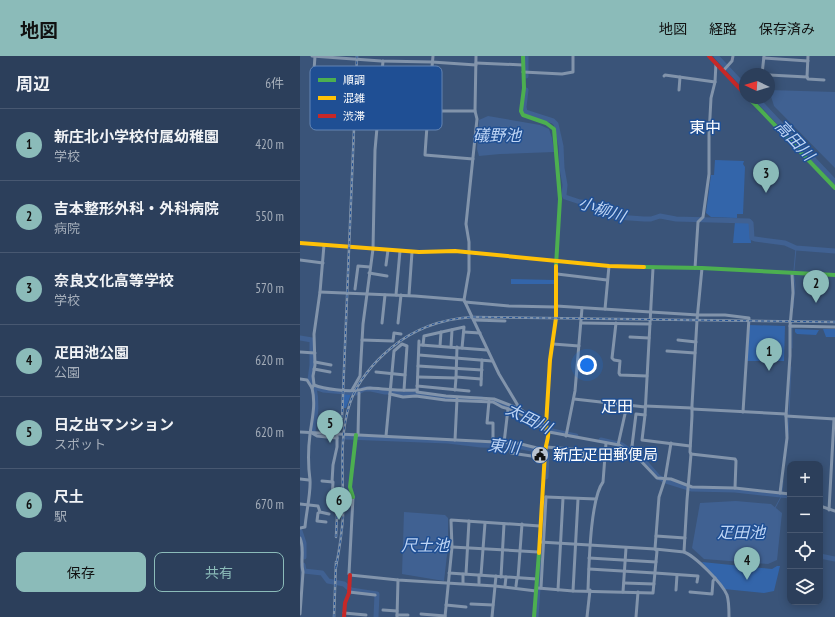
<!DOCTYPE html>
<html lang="ja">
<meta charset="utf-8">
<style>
:root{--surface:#2c3f5b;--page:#384a64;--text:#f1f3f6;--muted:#a6afbb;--line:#485871;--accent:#8bbbb9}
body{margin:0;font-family:"PT Sans Narrow","Noto Sans JP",sans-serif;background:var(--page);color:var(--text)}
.controls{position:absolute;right:12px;bottom:12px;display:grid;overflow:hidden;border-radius:8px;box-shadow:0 2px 10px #0003}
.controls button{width:36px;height:36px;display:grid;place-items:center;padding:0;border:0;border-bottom:1px solid var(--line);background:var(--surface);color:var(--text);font:20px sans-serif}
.compass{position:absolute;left:439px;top:12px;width:36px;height:36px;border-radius:50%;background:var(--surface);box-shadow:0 2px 10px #0003;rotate:274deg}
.you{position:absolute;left:287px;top:309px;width:14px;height:14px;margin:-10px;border:3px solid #fff;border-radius:50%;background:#1a73e8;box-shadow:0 0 0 6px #1a73e833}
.badge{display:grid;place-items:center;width:26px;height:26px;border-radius:50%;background:var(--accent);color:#111;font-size:13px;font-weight:700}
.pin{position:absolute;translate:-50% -33px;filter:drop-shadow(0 1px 2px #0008)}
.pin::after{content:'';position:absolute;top:21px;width:14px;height:12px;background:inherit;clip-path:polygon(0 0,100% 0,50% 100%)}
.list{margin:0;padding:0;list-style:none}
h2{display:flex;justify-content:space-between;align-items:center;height:52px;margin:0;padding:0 16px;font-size:17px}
h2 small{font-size:13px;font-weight:400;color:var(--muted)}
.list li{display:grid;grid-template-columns:26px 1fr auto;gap:12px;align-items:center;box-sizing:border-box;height:72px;padding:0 16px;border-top:1px solid var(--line)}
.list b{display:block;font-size:15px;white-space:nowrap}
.list p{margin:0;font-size:13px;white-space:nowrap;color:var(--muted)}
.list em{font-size:13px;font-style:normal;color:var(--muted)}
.actions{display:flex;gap:8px;padding:12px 16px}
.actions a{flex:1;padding:9px 0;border:1px solid var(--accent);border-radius:8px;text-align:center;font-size:14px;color:var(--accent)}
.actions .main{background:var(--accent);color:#111}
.icon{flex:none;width:22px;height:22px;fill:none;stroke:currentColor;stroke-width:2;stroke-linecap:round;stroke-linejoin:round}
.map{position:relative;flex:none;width:535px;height:561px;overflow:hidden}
header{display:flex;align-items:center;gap:24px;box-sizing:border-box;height:56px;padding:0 20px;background:var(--accent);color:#111}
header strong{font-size:19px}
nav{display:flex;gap:22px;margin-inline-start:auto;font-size:14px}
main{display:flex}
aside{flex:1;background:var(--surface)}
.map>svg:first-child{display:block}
.green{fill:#3365aa}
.water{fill:#406192}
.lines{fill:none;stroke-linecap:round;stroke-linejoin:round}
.stream{stroke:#406192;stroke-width:1}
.river{stroke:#406192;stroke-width:5}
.street{stroke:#8294ab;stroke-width:3}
.fast{stroke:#4caf50;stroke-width:4}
.slow{stroke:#ffc107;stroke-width:4}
.jam{stroke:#c62828;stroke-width:4}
.rail-casing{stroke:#8194ab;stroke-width:2.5}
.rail{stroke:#1f4f94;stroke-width:1;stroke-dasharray:3;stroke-linecap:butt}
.labels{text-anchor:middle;stroke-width:3;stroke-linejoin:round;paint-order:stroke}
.poi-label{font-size:15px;fill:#fff;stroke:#1f4f94;text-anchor:start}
.neighbourhood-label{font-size:16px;fill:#fff;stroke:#1f4f94}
.water-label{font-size:16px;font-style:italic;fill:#bed5f5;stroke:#1f4f94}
.key{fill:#1f4f94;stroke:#6284b4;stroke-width:1}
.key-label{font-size:11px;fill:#fff}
</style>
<header>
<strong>地図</strong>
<nav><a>地図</a><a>経路</a><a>保存済み</a></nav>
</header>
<main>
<aside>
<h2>周辺<small>6件</small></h2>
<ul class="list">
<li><span class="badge">1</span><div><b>新庄北小学校付属幼稚園</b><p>学校</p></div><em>420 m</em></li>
<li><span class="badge">2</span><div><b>吉本整形外科・外科病院</b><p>病院</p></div><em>550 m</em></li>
<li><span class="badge">3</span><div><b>奈良文化高等学校</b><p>学校</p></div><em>570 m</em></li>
<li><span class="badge">4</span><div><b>疋田池公園</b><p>公園</p></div><em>620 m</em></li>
<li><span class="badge">5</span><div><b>日之出マンション</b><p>スポット</p></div><em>620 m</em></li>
<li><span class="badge">6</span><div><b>尺土</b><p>駅</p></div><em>670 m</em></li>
</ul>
<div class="actions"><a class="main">保存</a><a>共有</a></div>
</aside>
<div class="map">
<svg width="535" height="561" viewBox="0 0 535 561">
<rect width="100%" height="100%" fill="#3a5479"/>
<g class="green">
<path d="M415 104 444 105 443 108 445 111 443 158H437V162L411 161 406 157 411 119H414Z"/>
<path d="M435 166H449L451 187H433Z"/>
<path d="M211 223 255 224 256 228H211Z"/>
<path d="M449 269 485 270 484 305H447Z"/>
<path d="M495 273 519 274 516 279 497 278 495 276Z"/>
<path d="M523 273H535V281H526Z"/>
<path d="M44 336 51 338 46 352H43Z"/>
<path d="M402 506 472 513 477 510H480L474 535 464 537 424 533Z"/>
</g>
<g class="water">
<path d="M469 34 535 36V112L474 50Z"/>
<path d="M188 60 240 69 249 73 252 82 254 96 200 98 179 100 177 93 179 64Z"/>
<path d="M436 445 471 448 482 457 477 504 468 508 404 503 392 492 400 447Z"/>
<path d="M104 456 145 459 148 462V490L144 525 102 518Z"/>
</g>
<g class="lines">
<g class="stream">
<path d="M494 214 496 192"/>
<path d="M493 252 495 229 494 220"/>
<path d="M492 292V271"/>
<path d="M489 358 491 311"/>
<path d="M488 380 489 361"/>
<path d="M482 436 483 425"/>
<path d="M475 452 482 439"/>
</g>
<g class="river">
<path d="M226 0V20"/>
<path d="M416 0 445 31"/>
<path d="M226 34 224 51 225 56 253 65 256 68 261 90 262 112 265 129 264 139 265 141 280 146 292 147 302 156 316 161 344 163H351L360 160 376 163 449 165 451 167 452 182 455 183 485 187 496 192 535 195"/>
<path d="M456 42 535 126"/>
<path d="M0 282 12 284V309L10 324 14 331 23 334 56 337 64 333H71L85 336H92L100 338H117L145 342 182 343"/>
<path d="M194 345 221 356 252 375 276 380"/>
<path d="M13 375C16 361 17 345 14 331"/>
<path d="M46 381 148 385 181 389 217 390 242 395 247 398 246 421"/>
<path d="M301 384 322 389 345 406 358 421 366 425 392 433 435 434 490 440"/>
<path d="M0 475 4 487V501"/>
<path d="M520 500 535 503"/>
<path d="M3 509 4 515 22 517 28 525 44 528 51 534 77 538 76 561"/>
<path d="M236 561 240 504"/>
</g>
<g class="street">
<path d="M12 0 81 5 132 6 176 9"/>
<path d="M133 0C130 33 127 66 125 99L173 103"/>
<path d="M176 0 175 55 177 63 166 168 169 186V215L164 244 199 318 220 353"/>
<path d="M464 2 508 5"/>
<path d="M176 7 223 9"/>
<path d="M423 15 432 5 433 0"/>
<path d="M223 16 262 18 273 16V0"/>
<path d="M462 18 464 0"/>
<path d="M469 19 507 21 508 0"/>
<path d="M364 20 365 19 415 26"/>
<path d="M507 21 508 23 524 24"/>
<path d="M379 34 380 21"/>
<path d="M12 43 15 0"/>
<path d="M78 53 127 56"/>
<path d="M127 55H175"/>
<path d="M0 204 23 207"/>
<path d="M86 209 88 194"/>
<path d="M353 212 345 359 342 384 390 390"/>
<path d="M395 212 398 166 403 161 409 118V79L411 42 415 26 416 7"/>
<path d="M69 217 87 220"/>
<path d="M257 218 307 224"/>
<path d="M55 233 58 210 70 211"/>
<path d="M20 236 115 240 164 244"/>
<path d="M96 239 100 195"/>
<path d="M109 239 112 196"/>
<path d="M165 246 209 250 256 251"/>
<path d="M256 250 398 259H425L449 262 443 356"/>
<path d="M305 253 309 210"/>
<path d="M174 264 205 265"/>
<path d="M82 267 85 239"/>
<path d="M98 267 101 239"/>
<path d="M281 267 350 268"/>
<path d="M316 267 312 302 314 304 320 305 319 317 320 319 347 320"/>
<path d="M490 270 493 237 492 217"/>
<path d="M164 276 180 277"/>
<path d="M330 281 349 282"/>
<path d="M62 284 93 285 94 277 101 278"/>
<path d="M378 284 396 286"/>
<path d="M119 285 117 336 146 340 194 343 220 353 231 361 246 369"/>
<path d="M253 288 279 290"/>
<path d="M121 289 187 294"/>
<path d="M123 289 124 280 164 271 162 292"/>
<path d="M140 290 141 276"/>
<path d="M151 291 152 274"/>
<path d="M367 295 395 297"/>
<path d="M0 296 15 297"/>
<path d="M119 299 192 305"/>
<path d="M15 306 31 309"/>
<path d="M118 310 182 314"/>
<path d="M14 313 30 316"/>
<path d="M76 316 105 319"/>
<path d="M118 321 156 322 157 291"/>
<path d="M156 321 181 323"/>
<path d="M0 323 7 324 12 332"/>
<path d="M14 329C24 333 48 336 58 334 62 334 65 332 70 332 86 333 101 335 117 334"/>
<path d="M181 329 182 304"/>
<path d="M117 330 169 335"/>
<path d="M52 334 60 320 63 268 73 193 75 94 83 5"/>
<path d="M155 334 156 322"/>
<path d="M90 338 103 341 116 340 145 344 193 346 202 351 216 355 249 376 319 389 339 403 357 422 371 423 392 431 435 432 490 438"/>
<path d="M274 343 345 351"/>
<path d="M189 345 187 367H193V382"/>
<path d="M345 350 392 352"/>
<path d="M392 353 486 358"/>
<path d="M486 360 535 363"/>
<path d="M0 376 217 387 245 394"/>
<path d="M10 376 17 380 37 382"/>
<path d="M58 379 59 337"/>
<path d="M86 380 94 295 102 288 107 290 104 334"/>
<path d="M266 380 275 335 282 252"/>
<path d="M155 384 157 343"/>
<path d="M204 387 208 353"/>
<path d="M212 387 211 397 245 402"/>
<path d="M371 387 365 423 359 441 355 493 384 496C395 500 422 527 427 539 429 545 429 554 429 561"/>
<path d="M318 389 327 349"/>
<path d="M246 391 283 394V402"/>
<path d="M330 397 332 390 336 358 345 359"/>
<path d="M391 398 435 403 436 405 435 432"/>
<path d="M0 423 9 424"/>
<path d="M22 425 33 426 32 444"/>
<path d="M32 426 33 409 37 391V378"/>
<path d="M480 437 487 382 486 360 490 300V270L535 271"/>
<path d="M53 441 49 518 50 519 98 524 195 530 236 535"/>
<path d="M246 441 296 443"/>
<path d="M0 448 18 450 20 456 29 458"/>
<path d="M520 450 535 455"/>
<path d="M529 454 534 363"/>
<path d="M20 456 18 457 17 465 26 466"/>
<path d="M0 472 5 471C6 458 11 436 10 424 8 409 8 394 10 378 12 363 16 348 12 332L14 329 13 320 15 309 14 278 20 236 24 189"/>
<path d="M356 480 385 482"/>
<path d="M0 482C5 493 0 505 3 516L0 558"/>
<path d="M152 491 238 496"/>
<path d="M384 496 387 444 391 398 390 396 392 360V349L397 264 402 212"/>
<path d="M289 502 356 506"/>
<path d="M289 513 355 517"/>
<path d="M149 517 237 523"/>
<path d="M355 517 398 520 397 526"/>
<path d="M166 518 169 465"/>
<path d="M181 519 185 467"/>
<path d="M201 521 204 468"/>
<path d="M218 522 222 468"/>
<path d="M163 527V518"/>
<path d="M179 527V519"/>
<path d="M324 527 354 528"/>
<path d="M205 530 206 521"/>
<path d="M216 530 217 522"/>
<path d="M238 532 273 535 353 537 357 495 355 493 240 486"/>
<path d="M241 532 246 441"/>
<path d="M258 534 263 442"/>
<path d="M288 534C289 511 290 443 303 426L306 387"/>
<path d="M376 534 377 519"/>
<path d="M273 535 278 443"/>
<path d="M49 536 75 539"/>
<path d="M323 536 326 492"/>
<path d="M390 536 412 538 413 525 415 522"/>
<path d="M171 548 193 549"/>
<path d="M146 549 166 551"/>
<path d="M83 554 97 555"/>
<path d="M44 557 66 559"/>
<path d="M121 558 145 560"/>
<path d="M97 559H108"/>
<path d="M97 561 98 524"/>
<path d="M145 561 152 491 151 464 240 470"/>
<path d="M192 561 196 520"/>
<path d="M287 561 290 534"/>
<path d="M336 561 338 536"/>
</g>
<g class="fast">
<path d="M223 0 224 32 221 55 223 59 246 67 254 73 260 143 256 210"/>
<path d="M449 42 535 132"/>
<path d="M344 211 402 212 535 219"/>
<path d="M53 441 50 431 56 379"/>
<path d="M234 561 239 497"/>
</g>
<g class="slow">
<path d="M0 187 119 196 155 195 309 210 344 211"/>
<path d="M239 497C241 463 243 429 245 396 246 385 251 380 246 369L250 304 256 262V210"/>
</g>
<g class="jam">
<path d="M409 0 445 38"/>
<path d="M44 561 45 547 49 537 50 519"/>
</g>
<defs>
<g id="rail">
<path d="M42 362 57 0"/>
<path d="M36 481 38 437"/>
<path d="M36 511C39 495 42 477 43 460 44 424 38 382 50 347 57 326 74 306 91 292 115 272 142 263 172 261L535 266"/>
<path d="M34 561 36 506"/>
</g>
</defs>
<use href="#rail" class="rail-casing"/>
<use href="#rail" class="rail"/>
</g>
<defs>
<symbol id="civic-disc" viewBox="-11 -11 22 22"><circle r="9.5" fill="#bac3d0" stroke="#1f4f94"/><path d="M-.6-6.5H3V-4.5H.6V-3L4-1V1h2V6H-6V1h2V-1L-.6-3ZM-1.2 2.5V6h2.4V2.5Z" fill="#111"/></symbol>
</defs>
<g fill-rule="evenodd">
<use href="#civic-disc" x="230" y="389" width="20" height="20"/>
</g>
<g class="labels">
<g class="poi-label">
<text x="253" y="404">新庄疋田郵便局</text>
</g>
<g class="neighbourhood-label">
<text x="405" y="77">東中</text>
<text x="317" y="356">疋田</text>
</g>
<g class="water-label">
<text x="197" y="85">礒野池</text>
<text transform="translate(495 84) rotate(47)" y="6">高田川</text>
<text transform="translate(302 153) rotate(18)" y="6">小柳川</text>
<text transform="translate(229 362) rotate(26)" y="6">太田川</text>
<text transform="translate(204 390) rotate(6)" y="6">東川</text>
<text x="441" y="482">疋田池</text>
<text x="125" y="495">尺土池</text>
</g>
</g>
<rect x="10" y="10" width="132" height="64" rx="6" class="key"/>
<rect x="18" y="22" width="18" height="4" fill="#4caf50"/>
<rect x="18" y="40" width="18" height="4" fill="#ffc107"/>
<rect x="18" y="58" width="18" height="4" fill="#c62828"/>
<g class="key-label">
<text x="43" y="28">順調</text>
<text x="43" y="46">混雑</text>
<text x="43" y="64">渋滞</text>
</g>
</svg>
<div class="controls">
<button>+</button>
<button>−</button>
<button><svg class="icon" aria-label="locate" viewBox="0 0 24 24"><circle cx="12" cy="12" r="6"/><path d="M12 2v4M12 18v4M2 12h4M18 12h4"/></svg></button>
<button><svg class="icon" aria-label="layers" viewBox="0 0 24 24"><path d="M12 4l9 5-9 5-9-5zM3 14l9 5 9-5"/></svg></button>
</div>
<svg class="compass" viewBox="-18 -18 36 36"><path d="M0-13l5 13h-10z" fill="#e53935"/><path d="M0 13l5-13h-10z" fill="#a6afbb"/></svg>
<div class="you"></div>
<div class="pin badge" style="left:469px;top:315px">1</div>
<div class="pin badge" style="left:516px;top:247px">2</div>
<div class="pin badge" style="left:466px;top:137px">3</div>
<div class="pin badge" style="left:447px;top:524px">4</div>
<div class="pin badge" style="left:30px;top:387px">5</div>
<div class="pin badge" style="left:39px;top:464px">6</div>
</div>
</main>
